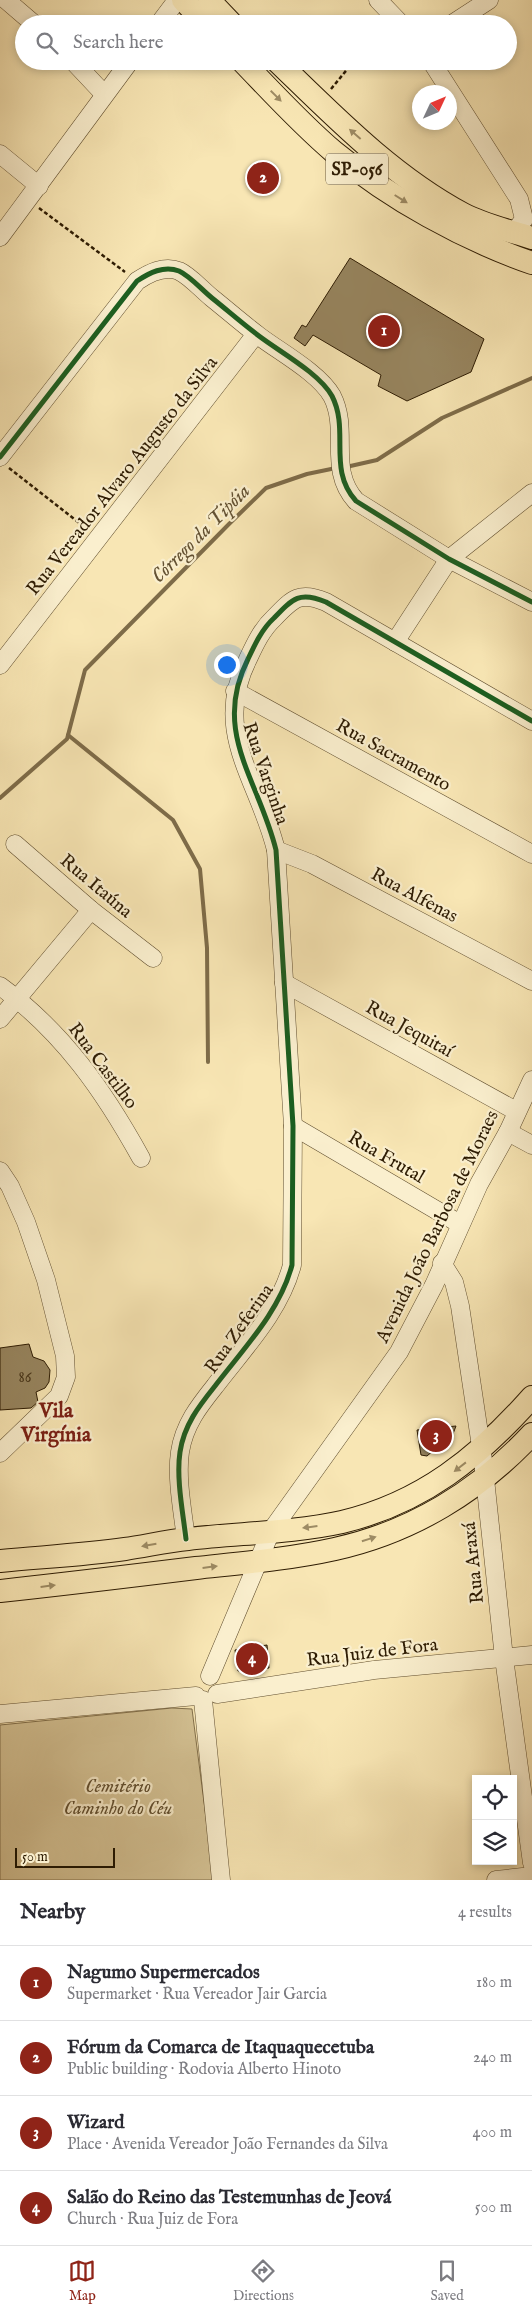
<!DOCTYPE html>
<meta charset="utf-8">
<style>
:root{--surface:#fff;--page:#f2f2f3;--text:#2b2b33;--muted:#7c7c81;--line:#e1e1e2;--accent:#8f2418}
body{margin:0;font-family:"IM FELL English",serif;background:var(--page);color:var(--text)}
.controls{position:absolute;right:15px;bottom:15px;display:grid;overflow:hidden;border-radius:0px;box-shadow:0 2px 8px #0003}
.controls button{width:45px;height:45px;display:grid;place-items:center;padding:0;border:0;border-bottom:1px solid var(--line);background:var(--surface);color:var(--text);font:25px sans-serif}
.compass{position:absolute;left:412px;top:85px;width:45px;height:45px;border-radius:50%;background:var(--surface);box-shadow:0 2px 8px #0003;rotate:46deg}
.scale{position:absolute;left:15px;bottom:12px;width:100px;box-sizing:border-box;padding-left:5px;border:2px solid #2e1c03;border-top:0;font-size:14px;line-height:18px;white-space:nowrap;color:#2e1c03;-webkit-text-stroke:4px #faefce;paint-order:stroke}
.you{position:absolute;left:226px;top:664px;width:18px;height:18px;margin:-12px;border:4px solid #fff;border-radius:50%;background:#1a73e8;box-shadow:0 0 0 8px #1a73e833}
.badge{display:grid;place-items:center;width:32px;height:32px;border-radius:50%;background:var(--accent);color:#fff;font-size:16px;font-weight:700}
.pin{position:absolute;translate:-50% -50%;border:2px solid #fff;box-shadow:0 1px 5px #0006}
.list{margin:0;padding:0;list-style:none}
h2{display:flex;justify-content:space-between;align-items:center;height:65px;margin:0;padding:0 20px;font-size:21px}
h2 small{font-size:16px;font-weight:400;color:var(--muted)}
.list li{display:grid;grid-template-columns:32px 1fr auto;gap:15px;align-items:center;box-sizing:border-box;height:75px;padding:0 20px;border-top:1px solid var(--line)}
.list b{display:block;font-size:19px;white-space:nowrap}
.list p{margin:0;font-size:16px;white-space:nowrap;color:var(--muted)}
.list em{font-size:16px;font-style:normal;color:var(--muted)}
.icon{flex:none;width:28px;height:28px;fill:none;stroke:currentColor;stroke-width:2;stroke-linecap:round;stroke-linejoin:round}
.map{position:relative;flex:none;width:532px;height:1880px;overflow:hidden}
.search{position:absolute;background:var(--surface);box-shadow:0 2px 8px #0003;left:15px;right:15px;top:15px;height:55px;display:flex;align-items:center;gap:12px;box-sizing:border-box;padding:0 18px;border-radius:28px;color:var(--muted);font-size:19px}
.sheet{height:365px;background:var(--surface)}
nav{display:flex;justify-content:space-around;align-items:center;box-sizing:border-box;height:70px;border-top:1px solid var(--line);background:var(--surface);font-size:14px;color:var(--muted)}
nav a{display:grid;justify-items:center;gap:2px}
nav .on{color:var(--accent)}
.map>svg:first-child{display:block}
.green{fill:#d6c496;stroke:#82704c}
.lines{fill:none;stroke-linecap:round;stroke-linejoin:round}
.stream{stroke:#7e6c49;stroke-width:4}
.building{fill:#97855f;stroke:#2e1c03}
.minor-casing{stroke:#604e2f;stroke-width:19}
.major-casing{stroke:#2e1c03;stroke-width:24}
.path{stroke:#2e1c03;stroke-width:2.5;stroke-dasharray:4 2.5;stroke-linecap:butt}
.minor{stroke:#faefce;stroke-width:18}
.major{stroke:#f8e6b4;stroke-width:22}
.cycleway-casing{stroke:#faefce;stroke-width:8}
.cycleway{stroke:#1b5e20;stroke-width:5}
.oneway{fill:#9d8b64}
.labels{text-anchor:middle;stroke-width:4.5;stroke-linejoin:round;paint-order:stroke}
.number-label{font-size:16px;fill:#48361a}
.shield{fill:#faefce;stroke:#6b5b40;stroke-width:1}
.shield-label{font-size:18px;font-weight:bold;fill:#2e1c03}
.street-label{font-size:19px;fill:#2e1c03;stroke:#faefce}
.park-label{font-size:19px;font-style:italic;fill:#604e2f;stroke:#faefce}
.water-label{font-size:20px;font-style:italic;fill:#635132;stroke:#faefce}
.quarter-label{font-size:21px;font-weight:bold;fill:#7a1f14;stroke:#faefce}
</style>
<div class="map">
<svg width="532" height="1880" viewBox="0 0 532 1880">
<rect width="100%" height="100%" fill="#f8e6b4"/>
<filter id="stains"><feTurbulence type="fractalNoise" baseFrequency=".004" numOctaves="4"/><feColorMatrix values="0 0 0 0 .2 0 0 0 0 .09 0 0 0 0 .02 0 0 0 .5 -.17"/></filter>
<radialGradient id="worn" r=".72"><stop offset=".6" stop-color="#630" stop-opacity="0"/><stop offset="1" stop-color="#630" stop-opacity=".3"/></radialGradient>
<path class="green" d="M172 1708 192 1709 214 1880H0V1725Z"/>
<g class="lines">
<g class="stream">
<path d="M346 467 377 460 442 418 532 378"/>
<path d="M68 735 173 820 200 869 207 948 208 1062"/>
<path d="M0 798 67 739 85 670 229 524 266 488 307 474 336 468"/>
</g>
</g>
<g class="building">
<path d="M350 258 484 339 471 372 407 401 378 386 381 375 313 335 305 346 294 338 302 325 306 327Z"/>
<path d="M29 1344 33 1357 44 1361 50 1370 49 1382 45 1388 36 1392 38 1402 31 1408 0 1410V1348Z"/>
<path d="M456 1426 448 1447 434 1450 427 1456 421 1455 417 1430Z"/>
<path d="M267 1645 269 1668 238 1671 235 1650Z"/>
</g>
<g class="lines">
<defs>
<g id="minor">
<path d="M6 0 34 24"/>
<path d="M378 0 401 24"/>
<path d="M159 24 177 0"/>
<path d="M452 24 489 0"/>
<path d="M73 61 104 94"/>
<path d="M431 61 519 199 524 219 514 233"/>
<path d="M0 154 39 186"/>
<path d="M0 237 130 61"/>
<path d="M0 457 137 281C149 273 164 265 179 271 190 276 202 290 212 298 227 310 243 324 259 336 280 352 319 373 332 396 350 431 327 469 356 501L449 559 532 602"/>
<path d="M395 642 449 559 532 493"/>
<path d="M0 665 256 334"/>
<path d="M235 691 532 854"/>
<path d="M15 844 91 910 153 958"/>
<path d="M276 850 312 864 532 981"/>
<path d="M284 983 516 1111"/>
<path d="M0 986C63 1032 104 1091 141 1158"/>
<path d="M0 1019 91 910"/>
<path d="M293 1126 460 1224"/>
<path d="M508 1132 532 1145"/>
<path d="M0 1171 10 1186 26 1222 46 1280 65 1356 66 1377 59 1396 0 1453"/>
<path d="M442 1263 454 1282 460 1306 483 1460 504 1658 532 1863"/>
<path d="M186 1539C183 1513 176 1478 180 1452 184 1425 199 1406 215 1386 244 1348 280 1311 292 1265L293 1126 276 850C259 780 211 732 248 659 255 644 262 629 274 618 293 598 300 591 326 602L532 721"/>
<path d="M210 1676 271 1531 399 1352 434 1285 479 1184 508 1132 532 1080"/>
<path d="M217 1694 374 1670 532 1655"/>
<path d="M203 1700 221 1880"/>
<path d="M0 1714 196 1696"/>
<path d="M496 1880 532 1876"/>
</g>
<g id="major">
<path d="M183 0 206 24"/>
<path d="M209 0 232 24"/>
<path d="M242 61C272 92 301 124 334 152 391 199 463 239 532 263"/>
<path d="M277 61C335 117 392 176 463 214 484 225 510 231 532 238"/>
<path d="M0 1561C41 1557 83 1555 125 1549 146 1546 167 1541 188 1539 239 1533 292 1533 342 1522 422 1503 479 1457 532 1397"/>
<path d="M0 1591C65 1584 131 1576 196 1568 242 1563 290 1559 335 1549 412 1532 479 1491 532 1434"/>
</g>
</defs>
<use href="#minor" class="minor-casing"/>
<use href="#major" class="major-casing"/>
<g class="path">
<path d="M331 89 354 61"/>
<path d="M39 208 125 272"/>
<path d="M9 468 87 529"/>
</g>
<use href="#minor" class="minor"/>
<use href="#major" class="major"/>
<defs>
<g id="cycleway">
<path d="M0 457 137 281C149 273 164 265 179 271 190 276 202 290 212 298 227 310 243 324 259 336 280 352 319 373 332 396 350 431 327 469 356 501L449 559 532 602"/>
<path d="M186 1539C183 1513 176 1478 180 1452 184 1425 199 1406 215 1386 244 1348 280 1311 292 1265L293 1126 276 850C259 780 211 732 248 659 255 644 262 629 274 618 293 598 300 591 326 602L532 721"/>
</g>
</defs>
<use href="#cycleway" class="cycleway-casing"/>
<use href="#cycleway" class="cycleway"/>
</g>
<defs><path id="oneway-solid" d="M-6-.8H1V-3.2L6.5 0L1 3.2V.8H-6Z" transform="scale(1.25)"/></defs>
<g class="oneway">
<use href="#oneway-solid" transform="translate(276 96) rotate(45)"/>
<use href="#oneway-solid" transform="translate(355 134) rotate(-139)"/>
<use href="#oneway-solid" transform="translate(401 199) rotate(32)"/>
<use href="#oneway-solid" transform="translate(460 1467) rotate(142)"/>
<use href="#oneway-solid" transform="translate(310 1527) rotate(173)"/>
<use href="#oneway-solid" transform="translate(369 1539) rotate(-18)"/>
<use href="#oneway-solid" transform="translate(149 1545) rotate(170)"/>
<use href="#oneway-solid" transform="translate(210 1567) rotate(-7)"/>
<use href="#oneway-solid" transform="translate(48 1586) rotate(-7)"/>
</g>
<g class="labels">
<g class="number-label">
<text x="25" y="1382">86</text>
</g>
<rect class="shield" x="326" y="153.5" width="62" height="31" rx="4"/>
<g class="shield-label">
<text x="357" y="175">SP-056</text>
</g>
<g class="street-label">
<text transform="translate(121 475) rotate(-52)" y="7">Rua Vereador Alvaro Augusto da Silva</text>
<text transform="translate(394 754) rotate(29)" y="7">Rua Sacramento</text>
<text transform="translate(267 773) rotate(71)" y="7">Rua Varginha</text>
<text transform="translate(97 885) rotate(40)" y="7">Rua Itaúna</text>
<text transform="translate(415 894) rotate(28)" y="7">Rua Alfenas</text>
<text transform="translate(410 1028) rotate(29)" y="7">Rua Jequitaí</text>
<text transform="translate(104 1065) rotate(53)" y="7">Rua Castilho</text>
<text transform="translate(387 1156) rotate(30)" y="7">Rua Frutal</text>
<text transform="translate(436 1226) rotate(-64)" y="7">Avenida João Barbosa de Moraes</text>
<text transform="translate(238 1328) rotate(-55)" y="7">Rua Zeferina</text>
<text transform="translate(472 1563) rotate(-96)" y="7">Rua Araxá</text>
<text transform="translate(372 1651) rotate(-7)" y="7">Rua Juiz de Fora</text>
</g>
<g class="park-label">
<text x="118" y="1792">Cemitério<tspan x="118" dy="22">Caminho do Céu</tspan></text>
</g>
<g class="water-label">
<text transform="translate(200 533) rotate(-45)" y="7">Córrego da Tipóia</text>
</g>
<g class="quarter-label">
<text x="56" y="1417">Vila<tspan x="56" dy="24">Virgínia</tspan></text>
</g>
</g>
<rect width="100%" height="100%" filter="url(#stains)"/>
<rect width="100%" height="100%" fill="url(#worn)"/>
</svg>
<div class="controls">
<button><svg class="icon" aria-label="locate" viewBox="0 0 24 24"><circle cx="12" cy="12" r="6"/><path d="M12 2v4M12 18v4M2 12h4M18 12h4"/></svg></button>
<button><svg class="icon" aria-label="layers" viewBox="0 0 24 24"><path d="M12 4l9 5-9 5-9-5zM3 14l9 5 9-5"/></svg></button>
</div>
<svg class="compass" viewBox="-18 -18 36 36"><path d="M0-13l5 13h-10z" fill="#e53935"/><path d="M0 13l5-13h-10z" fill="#7c7c81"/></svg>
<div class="scale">50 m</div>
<div class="you"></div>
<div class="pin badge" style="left:384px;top:331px">1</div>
<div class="pin badge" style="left:263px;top:178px">2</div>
<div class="pin badge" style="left:436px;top:1436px">3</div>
<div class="pin badge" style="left:252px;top:1659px">4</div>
<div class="search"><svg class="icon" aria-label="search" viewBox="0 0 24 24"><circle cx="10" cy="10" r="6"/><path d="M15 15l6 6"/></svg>Search here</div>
</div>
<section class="sheet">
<h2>Nearby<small>4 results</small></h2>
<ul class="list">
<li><span class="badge">1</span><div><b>Nagumo Supermercados</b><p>Supermarket · Rua Vereador Jair Garcia</p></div><em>180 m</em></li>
<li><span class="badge">2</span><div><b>Fórum da Comarca de Itaquaquecetuba</b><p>Public building · Rodovia Alberto Hinoto</p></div><em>240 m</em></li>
<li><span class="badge">3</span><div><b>Wizard</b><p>Place · Avenida Vereador João Fernandes da Silva</p></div><em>400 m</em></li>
<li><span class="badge">4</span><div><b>Salão do Reino das Testemunhas de Jeová</b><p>Church · Rua Juiz de Fora</p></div><em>500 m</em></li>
</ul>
</section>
<nav>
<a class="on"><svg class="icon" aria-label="map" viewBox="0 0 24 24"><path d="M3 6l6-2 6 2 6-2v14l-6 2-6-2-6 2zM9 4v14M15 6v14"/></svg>Map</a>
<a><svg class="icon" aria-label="directions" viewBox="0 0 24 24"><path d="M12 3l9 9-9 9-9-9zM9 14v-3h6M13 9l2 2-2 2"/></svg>Directions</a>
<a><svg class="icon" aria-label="saved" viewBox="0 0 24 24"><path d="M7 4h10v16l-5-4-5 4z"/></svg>Saved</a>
</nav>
